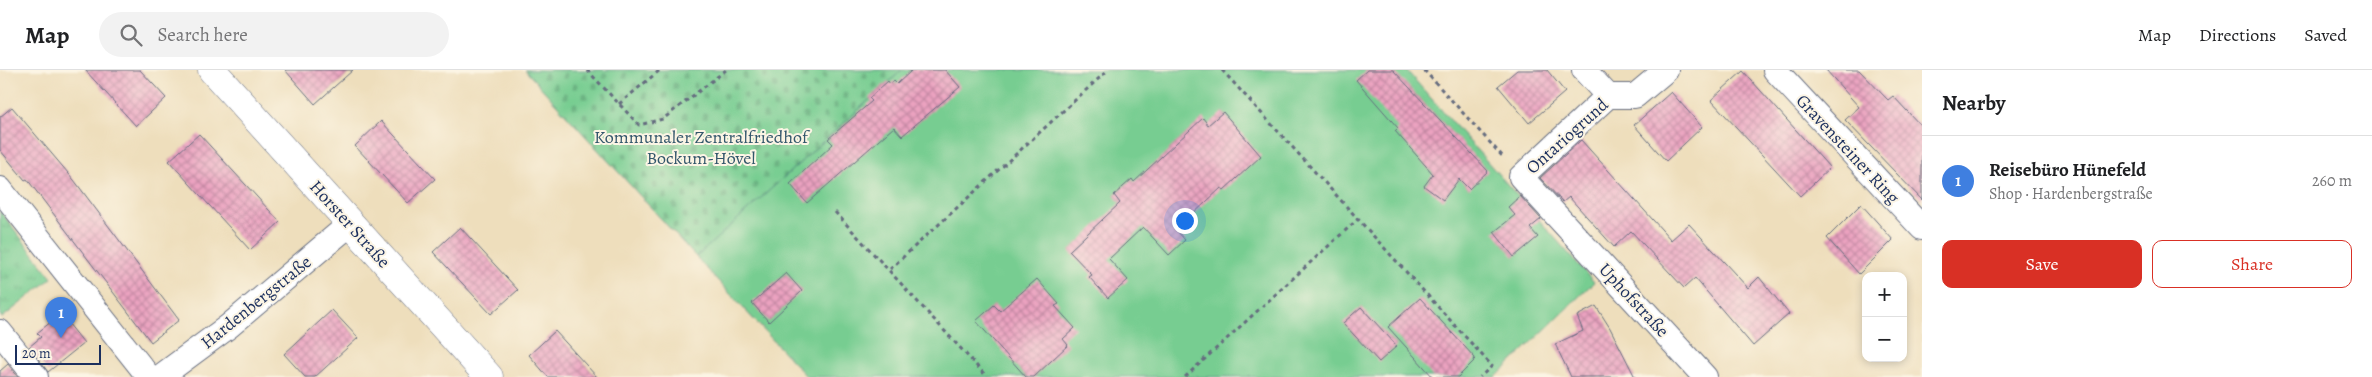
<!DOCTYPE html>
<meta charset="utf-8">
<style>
:root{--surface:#fff;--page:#f2f2f2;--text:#202124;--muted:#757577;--line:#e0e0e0;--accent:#d93025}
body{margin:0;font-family:Alegreya,serif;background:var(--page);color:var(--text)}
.controls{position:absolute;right:15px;bottom:15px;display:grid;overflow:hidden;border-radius:10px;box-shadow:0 2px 8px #0003}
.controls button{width:45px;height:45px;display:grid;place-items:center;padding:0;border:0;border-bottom:1px solid var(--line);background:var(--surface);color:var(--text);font:25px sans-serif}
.scale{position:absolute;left:15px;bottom:12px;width:86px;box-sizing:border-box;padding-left:5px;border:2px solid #1b2f5e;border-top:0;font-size:14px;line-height:18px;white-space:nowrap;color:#1b2f5e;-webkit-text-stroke:4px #fcf5e5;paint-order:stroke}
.you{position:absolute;left:1184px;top:150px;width:18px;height:18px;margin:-12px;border:4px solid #fff;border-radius:50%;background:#1a73e8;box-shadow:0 0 0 8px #1a73e833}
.badge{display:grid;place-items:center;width:32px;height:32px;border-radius:50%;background:var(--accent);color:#fff;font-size:16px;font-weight:700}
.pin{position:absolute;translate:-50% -41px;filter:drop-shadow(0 1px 2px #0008)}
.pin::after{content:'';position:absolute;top:26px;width:18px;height:15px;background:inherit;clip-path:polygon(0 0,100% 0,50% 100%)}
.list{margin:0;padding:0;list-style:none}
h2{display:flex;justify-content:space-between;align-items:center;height:65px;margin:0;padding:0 20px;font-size:21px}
h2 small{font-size:16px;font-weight:400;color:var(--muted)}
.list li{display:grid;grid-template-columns:32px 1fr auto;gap:15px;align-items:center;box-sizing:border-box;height:90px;padding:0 20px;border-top:1px solid var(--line)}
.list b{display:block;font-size:19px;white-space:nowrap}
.list p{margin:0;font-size:16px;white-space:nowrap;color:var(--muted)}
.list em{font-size:16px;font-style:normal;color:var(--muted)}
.actions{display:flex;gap:10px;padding:15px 20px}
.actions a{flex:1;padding:11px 0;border:1px solid var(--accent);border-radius:10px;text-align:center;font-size:18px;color:var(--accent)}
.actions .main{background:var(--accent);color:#fff}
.icon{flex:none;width:28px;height:28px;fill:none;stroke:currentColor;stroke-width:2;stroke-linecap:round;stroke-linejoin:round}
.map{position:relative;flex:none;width:1922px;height:307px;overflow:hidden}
header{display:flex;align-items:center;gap:30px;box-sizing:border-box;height:70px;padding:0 25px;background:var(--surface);border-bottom:1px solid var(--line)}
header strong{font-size:24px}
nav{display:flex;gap:28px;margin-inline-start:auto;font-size:18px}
.search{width:350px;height:45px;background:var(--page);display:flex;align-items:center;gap:12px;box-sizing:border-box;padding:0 18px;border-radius:28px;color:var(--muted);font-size:19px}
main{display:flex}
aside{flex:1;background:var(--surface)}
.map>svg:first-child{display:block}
.green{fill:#77cd91;stroke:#497e78}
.cemetery{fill:url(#cemetery-stones);stroke:#497e78}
.park{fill:url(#park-tufts);stroke:#497e78}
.building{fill:url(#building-cross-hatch)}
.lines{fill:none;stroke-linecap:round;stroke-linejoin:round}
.street-casing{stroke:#656c7f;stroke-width:26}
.secondary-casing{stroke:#656c7f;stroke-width:29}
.path{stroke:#656c7f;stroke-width:3;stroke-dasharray:4 4;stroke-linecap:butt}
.street{stroke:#fff;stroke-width:24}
.secondary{stroke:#fff;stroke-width:28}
.labels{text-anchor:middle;stroke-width:4;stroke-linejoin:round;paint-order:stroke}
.street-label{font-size:18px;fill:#1b2f5e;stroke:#fcf5e5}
.park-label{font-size:18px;fill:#32566b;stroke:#fcf5e5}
</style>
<header>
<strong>Map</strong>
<div class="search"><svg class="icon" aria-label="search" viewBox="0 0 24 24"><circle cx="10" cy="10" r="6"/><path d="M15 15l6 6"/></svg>Search here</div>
<nav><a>Map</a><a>Directions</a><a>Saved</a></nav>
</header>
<main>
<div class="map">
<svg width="1922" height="307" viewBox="0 0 1922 307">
<defs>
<pattern id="cemetery-stones" width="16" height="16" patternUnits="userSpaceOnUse" patternTransform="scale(1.25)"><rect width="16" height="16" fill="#77cd91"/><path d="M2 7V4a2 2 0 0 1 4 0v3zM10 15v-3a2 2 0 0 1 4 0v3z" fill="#66b07f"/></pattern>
<pattern id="park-tufts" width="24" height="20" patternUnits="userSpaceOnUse" patternTransform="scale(1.25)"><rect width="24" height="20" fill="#77cd91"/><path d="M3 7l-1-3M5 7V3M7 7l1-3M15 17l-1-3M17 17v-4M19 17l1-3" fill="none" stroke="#66b07f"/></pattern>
<pattern id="building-cross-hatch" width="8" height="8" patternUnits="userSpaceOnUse" patternTransform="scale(1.25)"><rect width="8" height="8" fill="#eba2c0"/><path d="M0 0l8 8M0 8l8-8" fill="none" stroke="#be849f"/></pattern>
</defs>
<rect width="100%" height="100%" fill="#fcf5e5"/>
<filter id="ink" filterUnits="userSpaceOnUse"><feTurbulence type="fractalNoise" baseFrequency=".02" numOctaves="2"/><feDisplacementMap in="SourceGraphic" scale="10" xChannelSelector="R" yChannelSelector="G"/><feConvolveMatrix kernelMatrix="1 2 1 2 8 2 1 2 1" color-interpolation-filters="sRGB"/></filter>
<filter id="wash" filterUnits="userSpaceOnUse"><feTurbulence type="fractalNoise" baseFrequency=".0096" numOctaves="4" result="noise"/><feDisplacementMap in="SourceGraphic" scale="20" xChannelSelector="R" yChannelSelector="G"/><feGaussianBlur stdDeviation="1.12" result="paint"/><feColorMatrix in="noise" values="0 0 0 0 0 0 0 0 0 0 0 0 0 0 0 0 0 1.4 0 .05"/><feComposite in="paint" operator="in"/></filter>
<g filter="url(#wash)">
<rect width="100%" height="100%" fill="#eedebc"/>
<path class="green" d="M902 0H1406L1594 212 1496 307H807L696 187Z"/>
<path class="cemetery" d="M525 0H902L696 187Z"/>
<path class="park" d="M0 141 52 208 2 248 0 245Z"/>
<g id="blocks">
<g class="building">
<path d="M85 0H140L166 28 136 56Z"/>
<path d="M285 0H353L315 34Z"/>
<path d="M912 0H945L960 17 902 66 894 57 807 133 790 114 833 74 828 69 872 31 869 28 888 11 890 14 894 11 897 14Z"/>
<path d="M1367 0H1393L1488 101 1469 119 1459 109 1443 130 1424 116 1433 104 1395 61 1398 58 1356 10Z"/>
<path d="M1517 0H1547L1565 22 1529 53 1498 16Z"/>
<path d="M1826 0H1859L1888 30 1893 26 1922 57V130L1845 50 1859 37Z"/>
<path d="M1743 1 1830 98 1800 126 1711 30Z"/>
<path d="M1671 22 1702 57 1666 91 1634 55Z"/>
<path d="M12 37 74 110 179 250 151 272 27 109 25 110 0 80V47Z"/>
<path d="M1223 42 1261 86 1224 120 1221 118 1176 160 1185 170 1169 185 1143 157 1109 189 1128 210 1108 228 1089 207 1092 205 1069 181 1120 133 1114 125 1132 109 1134 112 1203 48 1208 55Z"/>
<path d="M381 51 435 109 408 133 355 76Z"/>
<path d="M199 64 280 152 250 180 169 91Z"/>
<path d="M1581 70 1671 170 1689 154 1748 218 1759 207 1789 244 1753 276 1695 208 1684 218 1631 161 1614 177 1569 127 1563 132 1540 108Z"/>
<path d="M1520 126 1541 149 1530 158 1538 167 1514 187 1494 162 1515 145 1508 137Z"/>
<path d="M1861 134 1893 170 1859 204 1827 168Z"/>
<path d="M460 157 518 220 491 244 433 182Z"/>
<path d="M786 203 802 221 769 252 752 233Z"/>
<path d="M1037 209 1059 234 1055 236 1075 258 1063 269 1068 275 1034 307H1026L976 251 994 235 1000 241Z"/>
<path d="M1420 228 1475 288 1474 291 1458 307H1433L1388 257Z"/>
<path d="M1596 236 1610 258 1635 307H1571L1555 274 1583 261 1577 246Z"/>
<path d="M1361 237 1397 276 1379 292 1343 253Z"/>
<path d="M332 240 358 268 315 307H305L284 284Z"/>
<path d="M61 244 84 273 48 302 29 277 41 267 37 263Z"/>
<path d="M555 261 597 307H548L529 285Z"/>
<path d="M8 294 18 307H0V301Z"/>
</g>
</g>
</g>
<g filter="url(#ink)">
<use href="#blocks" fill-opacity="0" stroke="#656c7f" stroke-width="1"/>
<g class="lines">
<defs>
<g id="street">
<path d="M1584 0 1608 26"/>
<path d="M1666 0 1635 26H1608L1521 107 1705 307"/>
<path d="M1775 0 1922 158"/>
<path d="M0 119 149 307"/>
<path d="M0 262 36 307"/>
<path d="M160 307 229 256 350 154"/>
</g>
<path id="secondary" d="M212 0 489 307"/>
</defs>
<use href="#street" class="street-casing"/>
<use href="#secondary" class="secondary-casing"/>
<g class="path">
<path d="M587 0 639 55 663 49 726 0"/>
<path d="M1222 0 1492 296 1480 307"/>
<path d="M1424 0 1504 88"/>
<path d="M619 34 660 0"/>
<path d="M835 142 987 307"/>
<path d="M890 199 1108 0"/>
<path d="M1185 307 1358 149"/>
</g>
<use href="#street" class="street"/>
<use href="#secondary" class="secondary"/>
</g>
</g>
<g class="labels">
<g class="street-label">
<text transform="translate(1567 66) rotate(-42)" y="6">Ontariogrund</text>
<text transform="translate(1848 79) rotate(47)" y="6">Gravensteiner Ring</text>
<text transform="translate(350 154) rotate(48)" y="6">Horster Straße</text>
<text transform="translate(1634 230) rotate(47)" y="6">Uphofstraße</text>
<text transform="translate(256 232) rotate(-39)" y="6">Hardenbergstraße</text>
</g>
<g class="park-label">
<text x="701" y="73">Kommunaler Zentralfriedhof<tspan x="701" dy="21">Bockum-Hövel</tspan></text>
</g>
</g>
</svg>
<div class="controls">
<button>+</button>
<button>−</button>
</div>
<div class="scale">20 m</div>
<div class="you"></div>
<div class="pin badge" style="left:61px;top:268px;background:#3f7fe0">1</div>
</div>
<aside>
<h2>Nearby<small></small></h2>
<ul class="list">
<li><span class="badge" style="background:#3f7fe0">1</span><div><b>Reisebüro Hünefeld</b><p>Shop · Hardenbergstraße</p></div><em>260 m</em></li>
</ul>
<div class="actions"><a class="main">Save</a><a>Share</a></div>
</aside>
</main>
